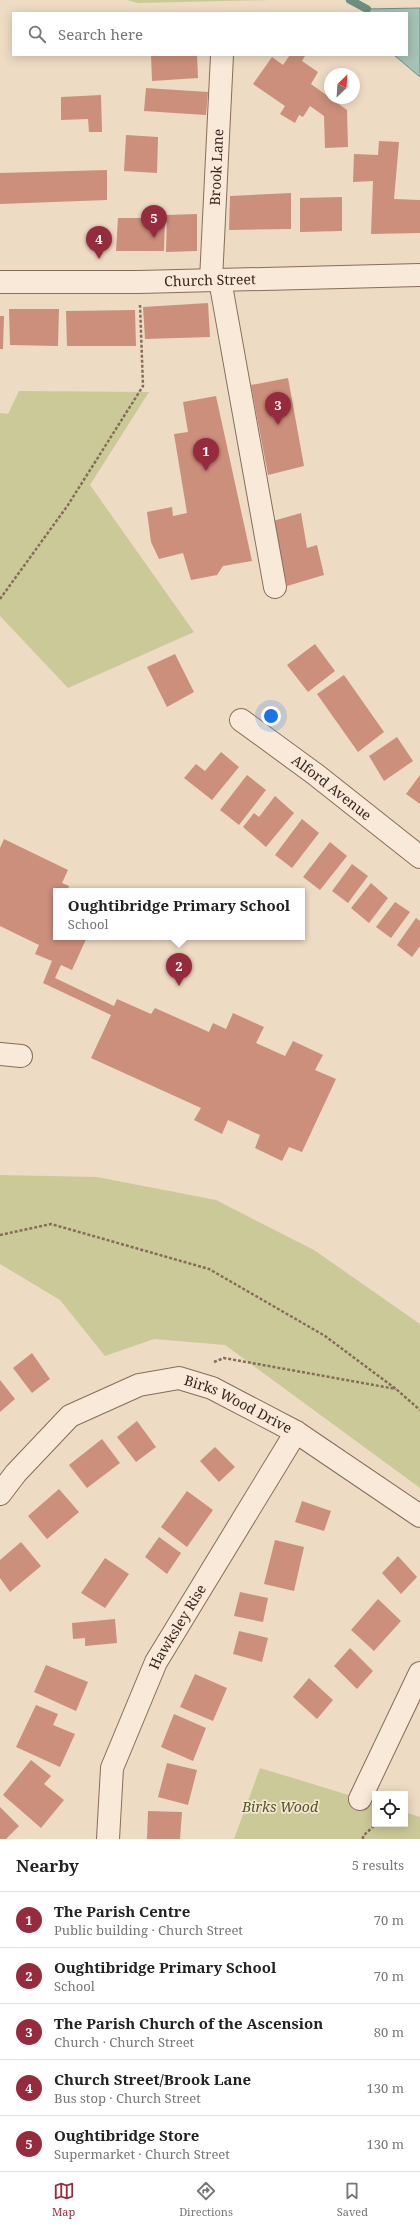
<!DOCTYPE html>
<meta charset="utf-8">
<style>
:root{--surface:#fff;--page:#f6f6f6;--text:#222;--muted:#767676;--line:#e0e0e0;--accent:#972b3e}
body{margin:0;font-family:"Noto Serif",serif;background:var(--page);color:var(--text)}
.controls{position:absolute;right:12px;bottom:12px;display:grid;overflow:hidden;border-radius:0px;box-shadow:0 2px 10px #0003}
.controls button{width:36px;height:36px;display:grid;place-items:center;padding:0;border:0;border-bottom:1px solid var(--line);background:var(--surface);color:var(--text);font:20px sans-serif}
.compass{position:absolute;left:324px;top:68px;width:36px;height:36px;border-radius:50%;background:var(--surface);box-shadow:0 2px 10px #0003;rotate:25deg}
.you{position:absolute;left:271px;top:716px;width:14px;height:14px;margin:-10px;border:3px solid #fff;border-radius:50%;background:#1a73e8;box-shadow:0 0 0 6px #1a73e833}
.badge{display:grid;place-items:center;width:26px;height:26px;border-radius:50%;background:var(--accent);color:#fff;font-size:13px;font-weight:700}
.pin{position:absolute;translate:-50% -33px;filter:drop-shadow(0 1px 2px #0008)}
.pin::after{content:'';position:absolute;top:21px;width:14px;height:12px;background:inherit;clip-path:polygon(0 0,100% 0,50% 100%)}
.popup{position:absolute;left:53px;top:888px;width:252px;height:52px;box-sizing:border-box;display:grid;place-content:center;border-radius:0px;background:var(--surface);filter:drop-shadow(0 1px 3px #0005);font-size:13px;white-space:nowrap;color:var(--muted)}
.popup b{font-size:15px;color:var(--text)}
.popup::after{content:'';position:absolute;left:50%;top:100%;margin-left:-8px;border:8px solid transparent;border-top-color:var(--surface)}
.list{margin:0;padding:0;list-style:none}
h2{display:flex;justify-content:space-between;align-items:center;height:52px;margin:0;padding:0 16px;font-size:17px}
h2 small{font-size:13px;font-weight:400;color:var(--muted)}
.list li{display:grid;grid-template-columns:26px 1fr auto;gap:12px;align-items:center;box-sizing:border-box;height:56px;padding:0 16px;border-top:1px solid var(--line)}
.list b{display:block;font-size:15px;white-space:nowrap}
.list p{margin:0;font-size:13px;white-space:nowrap;color:var(--muted)}
.list em{font-size:13px;font-style:normal;color:var(--muted)}
.icon{flex:none;width:22px;height:22px;fill:none;stroke:currentColor;stroke-width:2;stroke-linecap:round;stroke-linejoin:round}
.map{position:relative;flex:none;width:420px;height:1839px;overflow:hidden}
.search{position:absolute;background:var(--surface);box-shadow:0 2px 10px #0003;left:12px;right:12px;top:12px;height:44px;display:flex;align-items:center;gap:10px;box-sizing:border-box;padding:0 14px;border-radius:0px;color:var(--muted);font-size:15px}
.sheet{height:332px;background:var(--surface)}
nav{display:flex;justify-content:space-around;align-items:center;box-sizing:border-box;height:56px;border-top:1px solid var(--line);background:var(--surface);font-size:11px;color:var(--muted)}
nav a{display:grid;justify-items:center;gap:2px}
nav .on{color:var(--accent)}
.map>svg:first-child{display:block}
.green{fill:#ccc998}
.water{fill:#a6c1b5;stroke:#6d8f81}
.lines{fill:none;stroke-linecap:round;stroke-linejoin:round}
.stream{stroke:#6d8f81;stroke-width:8}
.building{fill:#cc8f7b}
.minor-casing{stroke:#886c5b;stroke-width:24}
.path{stroke:#886c5b;stroke-width:2.5;stroke-dasharray:3 2;stroke-linecap:butt}
.minor{stroke:#f9e9d8;stroke-width:22}
.labels{text-anchor:middle;stroke-width:3.5;stroke-linejoin:round;paint-order:stroke}
.street-label{font-size:14px;fill:#39271f;stroke:#f5e6d4}
.park-label{font-size:14px;font-style:italic;fill:#515525;stroke:#f5e6d4}
</style>
<div class="map">
<svg width="420" height="1839" viewBox="0 0 420 1839">
<rect width="100%" height="100%" fill="#eedbc4"/>
<g class="green">
<path d="M127 0H271L138 3Z"/>
<path d="M19 391 149 392 90 485 194 632 68 688 0 616V413L8 414Z"/>
<path d="M0 1175 97 1177 216 1200 314 1250 420 1324V1488L225 1345 154 1339 105 1356 60 1300 0 1264Z"/>
<path d="M260 1768 375 1803V1824H405V1812L420 1817V1839H234Z"/>
</g>
<path class="water" d="M420 8V77L394 55H407V13H368L367 9Z"/>
<g class="lines">
<path class="stream" d="M350 0 367 9"/>
</g>
<g class="building">
<path d="M151 55H197L198 78 152 81Z"/>
<path d="M290 55 305 56 302 61 318 72 311 84 347 110 348 147 325 148 324 116 310 106 303 117 299 115 295 123 280 114 285 106 253 84 272 57 283 65Z"/>
<path d="M146 88 208 92 206 115 144 111Z"/>
<path d="M101 95 102 132H89L88 119 61 120V97Z"/>
<path d="M126 135 158 137 157 173 124 171Z"/>
<path d="M379 141 399 142 394 199 420 200V233L371 234 373 181 353 182 354 154 378 155Z"/>
<path d="M107 170V200L0 204V173Z"/>
<path d="M291 193V229L229 230 230 196Z"/>
<path d="M342 197V231L300 232V198Z"/>
<path d="M197 214V251L166 252 167 215Z"/>
<path d="M118 218H165L164 251H116Z"/>
<path d="M208 303 210 337 145 339 143 307Z"/>
<path d="M9 309H59L58 346 10 345Z"/>
<path d="M135 310 136 346H67L66 311Z"/>
<path d="M0 316H4L3 349H0Z"/>
<path d="M288 378 304 466 268 475 251 385Z"/>
<path d="M216 396 252 561 223 566 217 575 191 580 183 553 159 559 151 542 147 512 172 507 173 516 187 513 174 434 188 432 183 402Z"/>
<path d="M301 513 307 548 317 545 324 575 287 586 273 521Z"/>
<path d="M315 644 335 671 308 692 287 665Z"/>
<path d="M175 654 194 692 167 707 147 667Z"/>
<path d="M344 675 384 732 358 752 317 694Z"/>
<path d="M397 737 413 761 384 781 369 756Z"/>
<path d="M221 752 239 767 212 800 184 778 196 764 205 771Z"/>
<path d="M247 775 266 790 239 825 220 810Z"/>
<path d="M420 775V804L406 794Z"/>
<path d="M275 796 294 813 266 847 243 827 254 813 259 817Z"/>
<path d="M302 819 319 833 292 868 275 855Z"/>
<path d="M4 839 68 870 62 883 69 886 67 891H56V937H87L72 970 61 965 55 978 114 1006 117 999 151 1014 155 1008 209 1032 213 1023 226 1029 233 1013 264 1027 256 1043 285 1056 293 1041 323 1055 315 1070 336 1079 302 1152 289 1147 282 1161 255 1148 260 1135 228 1120 222 1134 194 1120 201 1108 91 1058 111 1015 43 983 52 961 35 954 39 945 0 926V848Z"/>
<path d="M330 842 347 856 320 890 303 877Z"/>
<path d="M352 864 368 876 348 903 332 891Z"/>
<path d="M371 883 388 898 369 923 351 908Z"/>
<path d="M395 902 410 912 391 938 376 927Z"/>
<path d="M416 918 420 921V946L412 957 397 945Z"/>
<path d="M32 1353 50 1379 32 1393 13 1368Z"/>
<path d="M0 1380 15 1399 0 1412Z"/>
<path d="M137 1421 156 1447 136 1462 117 1437Z"/>
<path d="M102 1439 120 1463 87 1488 69 1465Z"/>
<path d="M215 1447 235 1467 219 1482 200 1461Z"/>
<path d="M59 1489 79 1512 47 1539 28 1516Z"/>
<path d="M187 1491 213 1510 187 1547 161 1527Z"/>
<path d="M302 1501 331 1511 324 1531 295 1522Z"/>
<path d="M159 1537 181 1553 167 1574 145 1557Z"/>
<path d="M275 1540 304 1547 294 1591 264 1584Z"/>
<path d="M21 1542 41 1566 10 1592 0 1578V1560Z"/>
<path d="M398 1556 417 1577 401 1594 382 1573Z"/>
<path d="M105 1558 129 1574 105 1608 81 1593Z"/>
<path d="M240 1592 268 1598 263 1622 234 1616Z"/>
<path d="M378 1599 401 1621 374 1651 351 1630Z"/>
<path d="M115 1619 117 1643 85 1646V1638L73 1639 72 1623Z"/>
<path d="M239 1631 268 1638 262 1662 233 1654Z"/>
<path d="M350 1648 373 1671 357 1689 334 1666Z"/>
<path d="M46 1665 88 1682 76 1711 34 1692Z"/>
<path d="M195 1674 227 1688 213 1721 180 1707Z"/>
<path d="M309 1678 333 1700 317 1719 293 1697Z"/>
<path d="M36 1705 58 1714 53 1725 75 1734 60 1767 16 1747Z"/>
<path d="M174 1714 206 1728 193 1761 161 1747Z"/>
<path d="M31 1760 51 1776 44 1784 64 1800 41 1828 3 1795Z"/>
<path d="M167 1763 197 1770 188 1805 158 1797Z"/>
<path d="M0 1807 19 1826 6 1839H0Z"/>
<path d="M148 1811 182 1812 180 1839H147Z"/>
</g>
<g class="lines">
<defs>
<g id="minor">
<path id="s1" d="M211 280 222 55"/>
<path d="M220 280 275 587"/>
<path id="s2" d="M0 282H139L420 275"/>
<path id="s3" d="M241 720 315 774 420 857"/>
<path d="M0 1054 21 1056"/>
<path id="s4" d="M0 1494 16 1473 70 1416 139 1385 179 1378 212 1388 296 1432 420 1516"/>
<path d="M360 1799 420 1673"/>
<path id="s5" d="M108 1839 112 1768 156 1662 296 1432"/>
</g>
</defs>
<use href="#minor" class="minor-casing"/>
<g class="path">
<path d="M0 599 68 505 143 386 140 305"/>
<path d="M0 1235 51 1224 209 1269 325 1336 396 1389 420 1410"/>
<path d="M214 1362 224 1358 396 1389"/>
<path d="M363 1839V1836L376 1824"/>
</g>
<use href="#minor" class="minor"/>
</g>
<g class="labels">
<g class="street-label">
<text dy="5" stroke="none"><textPath href="#s1" startOffset="113">Brook Lane</textPath></text>
<text dy="5" stroke="none"><textPath href="#s2" startOffset="210">Church Street</textPath></text>
<text dy="5" stroke="none"><textPath href="#s3" startOffset="113">Alford Avenue</textPath></text>
<text dy="5" stroke="none"><textPath href="#s4" startOffset="286">Birks Wood Drive</textPath></text>
<text dy="5" stroke="none"><textPath href="#s5" startOffset="227">Hawksley Rise</textPath></text>
</g>
<g class="park-label">
<text x="280" y="1812">Birks Wood</text>
</g>
</g>
</svg>
<div class="controls">
<button><svg class="icon" aria-label="locate" viewBox="0 0 24 24"><circle cx="12" cy="12" r="6"/><path d="M12 2v4M12 18v4M2 12h4M18 12h4"/></svg></button>
</div>
<svg class="compass" viewBox="-18 -18 36 36"><path d="M0-13l5 13h-10z" fill="#e53935"/><path d="M0 13l5-13h-10z" fill="#767676"/></svg>
<div class="you"></div>
<div class="pin badge" style="left:206px;top:471px">1</div>
<div class="pin badge" style="left:179px;top:986px">2</div>
<div class="popup"><b>Oughtibridge Primary School</b>School</div>
<div class="pin badge" style="left:278px;top:425px">3</div>
<div class="pin badge" style="left:99px;top:259px">4</div>
<div class="pin badge" style="left:154px;top:238px">5</div>
<div class="search"><svg class="icon" aria-label="search" viewBox="0 0 24 24"><circle cx="10" cy="10" r="6"/><path d="M15 15l6 6"/></svg>Search here</div>
</div>
<section class="sheet">
<h2>Nearby<small>5 results</small></h2>
<ul class="list">
<li><span class="badge">1</span><div><b>The Parish Centre</b><p>Public building · Church Street</p></div><em>70 m</em></li>
<li><span class="badge">2</span><div><b>Oughtibridge Primary School</b><p>School</p></div><em>70 m</em></li>
<li><span class="badge">3</span><div><b>The Parish Church of the Ascension</b><p>Church · Church Street</p></div><em>80 m</em></li>
<li><span class="badge">4</span><div><b>Church Street/Brook Lane</b><p>Bus stop · Church Street</p></div><em>130 m</em></li>
<li><span class="badge">5</span><div><b>Oughtibridge Store</b><p>Supermarket · Church Street</p></div><em>130 m</em></li>
</ul>
</section>
<nav>
<a class="on"><svg class="icon" aria-label="map" viewBox="0 0 24 24"><path d="M3 6l6-2 6 2 6-2v14l-6 2-6-2-6 2zM9 4v14M15 6v14"/></svg>Map</a>
<a><svg class="icon" aria-label="directions" viewBox="0 0 24 24"><path d="M12 3l9 9-9 9-9-9zM9 14v-3h6M13 9l2 2-2 2"/></svg>Directions</a>
<a><svg class="icon" aria-label="saved" viewBox="0 0 24 24"><path d="M7 4h10v16l-5-4-5 4z"/></svg>Saved</a>
</nav>
